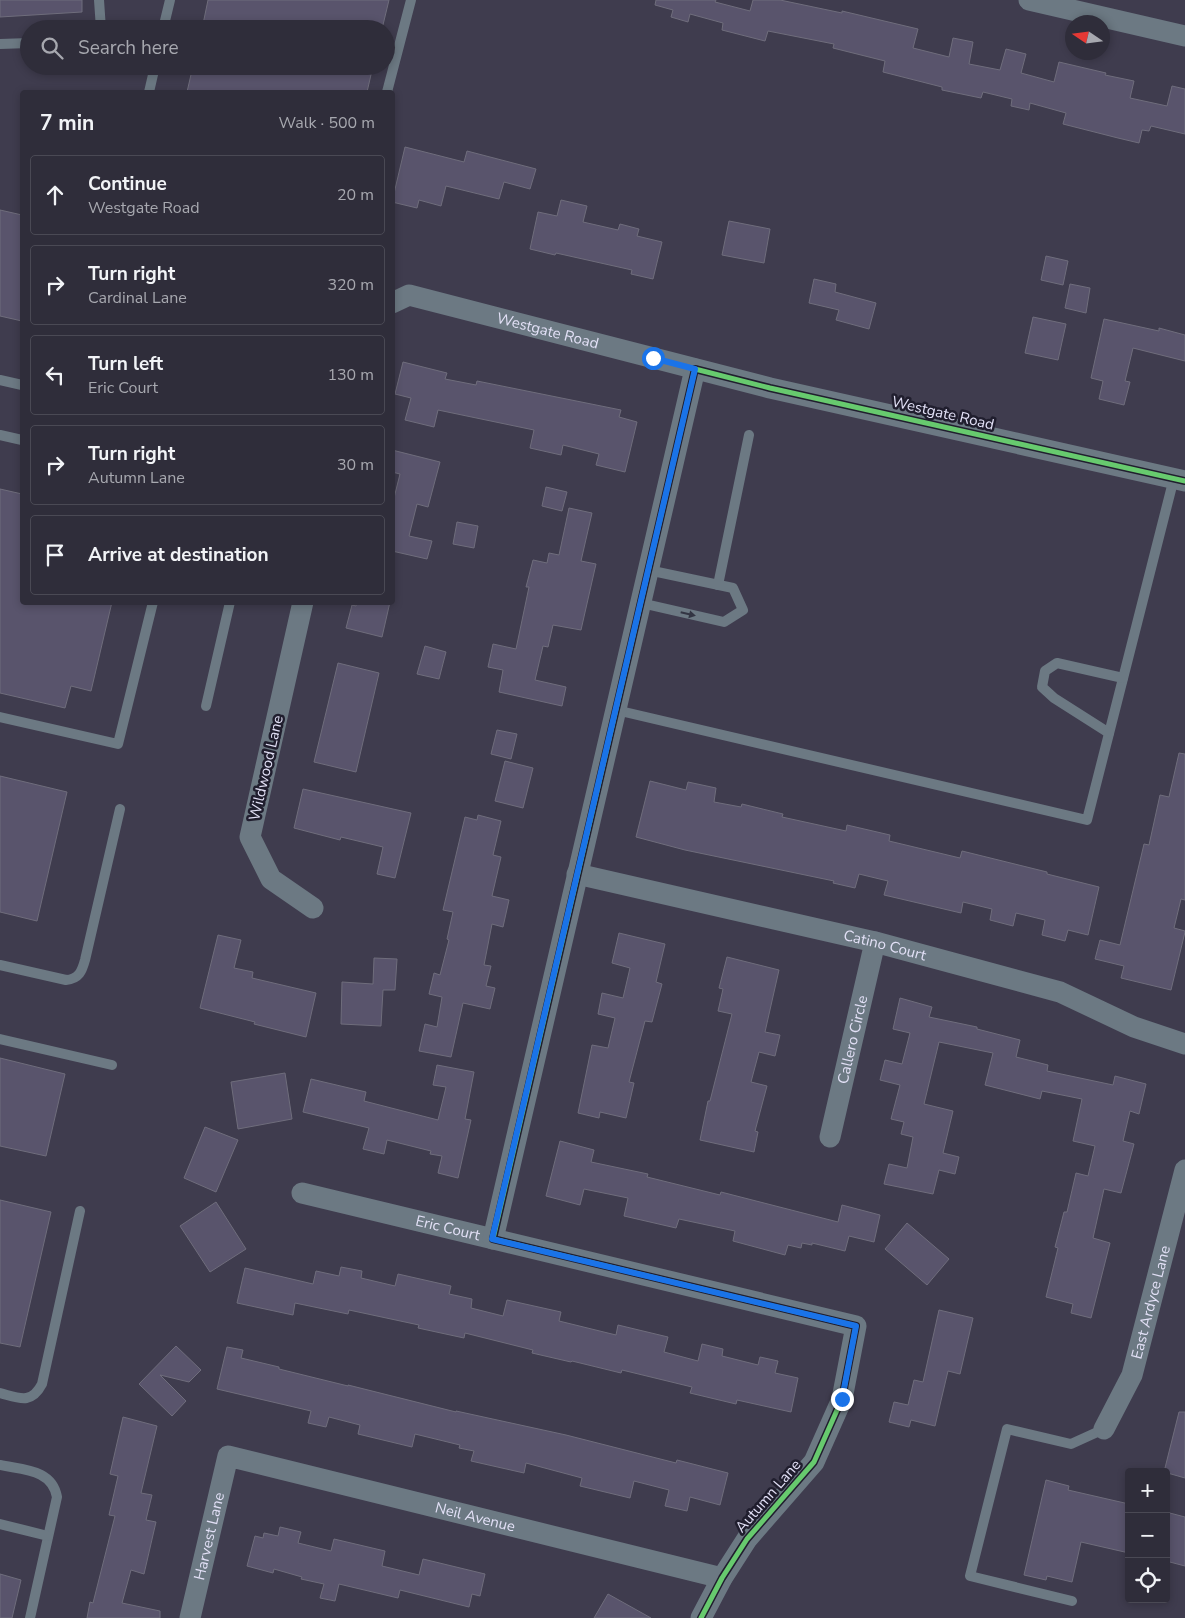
<!DOCTYPE html>
<meta charset="utf-8">
<style>
:root{--surface:#2f2d3a;--page:#3b3945;--text:#f1f3f6;--muted:#a7a8af;--line:#4a4954}
body{margin:0;font-family:"Nunito Sans",sans-serif;background:var(--page);color:var(--text)}
.controls{position:absolute;right:15px;bottom:15px;display:grid;overflow:hidden;border-radius:5px;box-shadow:0 2px 8px #0003}
.controls button{width:45px;height:45px;display:grid;place-items:center;padding:0;border:0;border-bottom:1px solid var(--line);background:var(--surface);color:var(--text);font:25px sans-serif}
.compass{position:absolute;left:1065px;top:15px;width:45px;height:45px;border-radius:50%;background:var(--surface);box-shadow:0 2px 8px #0003;rotate:283deg}
.stop{position:absolute;width:15px;height:15px;margin:-11px;border:4px solid #1a73e8;border-radius:50%;background:#fff}
.stop.end{background:#1a73e8;border-color:#fff;box-shadow:0 1px 5px #0008}
.list{margin:0;padding:0;list-style:none}
h2{display:flex;justify-content:space-between;align-items:center;height:65px;margin:0;padding:0 20px;font-size:21px}
h2 small{font-size:16px;font-weight:400;color:var(--muted)}
.list li{display:grid;grid-template-columns:32px 1fr auto;gap:15px;align-items:center;box-sizing:border-box;height:80px;margin:0 10px 10px;padding:0 10px;border:1px solid var(--line);border-radius:5px}
.list b{display:block;font-size:19px;white-space:nowrap}
.list p{margin:0;font-size:16px;white-space:nowrap;color:var(--muted)}
.list em{font-size:16px;font-style:normal;color:var(--muted)}
.icon{flex:none;width:28px;height:28px;fill:none;stroke:currentColor;stroke-width:2;stroke-linecap:round;stroke-linejoin:round}
.map{position:relative;flex:none;width:1185px;height:1618px;overflow:hidden}
.search{position:absolute;background:var(--surface);box-shadow:0 2px 8px #0003;left:20px;top:20px;width:375px;height:55px;display:flex;align-items:center;gap:12px;box-sizing:border-box;padding:0 18px;border-radius:28px;color:var(--muted);font-size:19px}
.panel{position:absolute;background:var(--surface);box-shadow:0 2px 8px #0003;left:20px;top:90px;width:375px;height:515px;border-radius:5px}
.map>svg:first-child{display:block}
.building{fill:#59546c;stroke:#6f6d7c}
.lines{fill:none;stroke-linecap:round;stroke-linejoin:round}
.lane{stroke:#6c7983;stroke-width:10}
.street{stroke:#6c7983;stroke-width:21}
.cycleway-casing{stroke:#201e2e;stroke-width:8}
.cycleway{stroke:#67ca6e;stroke-width:5}
.oneway{fill:#333543}
.route{stroke:#1a73e8;stroke-width:6}
.labels{text-anchor:middle;stroke-width:5;stroke-linejoin:round;paint-order:stroke}
.street-label{font-size:15px;fill:#e2e0f6;stroke:#201e2e}
</style>
<div class="map">
<svg width="1185" height="1618" viewBox="0 0 1185 1618">
<rect width="100%" height="100%" fill="#3f3c4e"/>
<g class="building">
<path d="M0 0H82V12L0 17Z"/>
<path d="M208 0H389L382 29H202Z"/>
<path d="M656 0H716L715 2 750 11 753 0H780L842 13V11L918 29 913 48 949 57 953 38 973 42 969 64 1000 70 1006 49 1026 54 1021 73 1054 82 1059 62 1106 73 1105 75 1134 81 1130 98 1167 106 1172 86 1185 89V134L1151 126 1149 131 1142 130 1139 143 1118 138 1063 124 1066 113 1030 103 1029 110 1011 106 1012 99 983 92 981 98 942 90V87L883 72 885 61 833 48 834 44 768 31 765 41 722 30 723 23 690 14 688 22 671 17 673 10 655 5Z"/>
<path d="M193 66H373L367 92H187Z"/>
<path d="M405 147 464 162 467 151 536 169 530 189 504 182 499 199 446 186 441 206 419 200 417 208 392 202Z"/>
<path d="M561 200 587 206 583 222 618 230 620 224 639 229 637 236 662 242 653 279 631 274 632 270 556 253 555 255 530 249 538 212 557 216Z"/>
<path d="M0 210 22 215V321L0 316Z"/>
<path d="M729 221 770 229 764 263 722 255Z"/>
<path d="M1046 256 1068 261 1063 285 1041 280Z"/>
<path d="M814 279 836 284 835 292 876 303 869 329 836 320 839 310 809 303Z"/>
<path d="M1070 284 1090 288 1086 313 1065 308Z"/>
<path d="M1033 317 1066 324 1058 360 1025 353Z"/>
<path d="M1104 319 1159 331V328L1185 335V361L1133 348 1125 381 1130 382 1124 405 1099 399 1103 381 1091 378Z"/>
<path d="M403 362 447 373 445 379 476 385 477 381 621 410 619 417 637 422 625 472 596 465 599 454 563 445 561 455 530 448 534 430 438 410 434 427 405 420 411 398 395 394Z"/>
<path d="M392 450 440 462 428 507 417 504 409 536 432 541 427 559 392 551V506L400 474 392 472Z"/>
<path d="M546 487 567 492 562 511 542 506Z"/>
<path d="M0 489 22 494V602H112L91 691 71 686 65 708 0 693Z"/>
<path d="M569 508 592 513 581 561 596 564 581 630 553 625 548 647 543 646 535 680 566 687 562 706 499 692 503 670 488 667 493 644 516 649 529 587H526L533 560 547 563 549 553 559 555Z"/>
<path d="M457 522 478 526 474 548 453 544Z"/>
<path d="M357 602H390L382 637 346 628 352 605 356 606Z"/>
<path d="M425 646 446 652 439 679 417 674Z"/>
<path d="M338 663 379 673 356 772 314 762Z"/>
<path d="M497 730 517 734 511 759 491 754Z"/>
<path d="M1179 753 1185 754V900L1181 899 1174 928 1185 931V932L1171 990 1121 978 1124 966 1095 959 1100 940 1120 945 1144 844 1149 845 1160 795 1169 797Z"/>
<path d="M505 761 533 768 523 808 495 801Z"/>
<path d="M0 776 67 792 37 921 0 912Z"/>
<path d="M650 781 686 790 688 782 716 788 714 802 741 807 742 804 783 814 782 817 846 831 847 825 890 835 889 841 960 858 962 851 1047 872V874L1099 887 1088 935 1068 930 1065 941 1042 935 1045 920 1016 913 1013 926 990 920 992 909 963 902 961 913 884 895 888 881 859 874 855 888 833 883 834 881 685 850 636 837Z"/>
<path d="M303 789 411 813 395 878 377 874 383 847 341 837 340 840 294 828Z"/>
<path d="M478 815 501 821 493 855 501 857 492 896 509 900 503 927 492 924 484 965 491 966 486 986 495 988 490 1009 463 1003 451 1057 419 1051 425 1024 437 1027 442 997 429 994 434 973 440 975 449 940 447 939 453 912 443 910 465 817 477 820Z"/>
<path d="M619 933 665 944 656 982 662 984 652 1022 645 1021 629 1082 634 1083 626 1118 600 1112 599 1118 578 1113 592 1045 608 1048 615 1018 598 1014 602 993 623 998 630 968 612 963Z"/>
<path d="M218 935 241 940 234 968 253 972 252 978 316 993 306 1037 254 1024 255 1022 200 1008Z"/>
<path d="M727 957 779 970 765 1032 780 1035 775 1056 759 1052 751 1082 767 1086 755 1131 758 1132 754 1152 700 1140 708 1101H710L732 1014 718 1011 723 989 719 988Z"/>
<path d="M374 958 397 959 395 990H383L381 1026 341 1024 342 982 373 984Z"/>
<path d="M900 998 932 1007 929 1017 977 1027V1029L1020 1040 1016 1057 1048 1065 1047 1071 1113 1085 1115 1076 1146 1084 1139 1114 1130 1111 1123 1141 1134 1144 1121 1193 1104 1189 1097 1220 1093 1238 1110 1243 1091 1318 1071 1313 1073 1304 1046 1297 1058 1248 1055 1247 1064 1212H1067L1076 1173 1088 1176 1095 1146 1073 1141 1082 1099 1042 1091 1040 1099 985 1085 993 1053 939 1042 924 1104 953 1111 943 1153 959 1157 955 1174 939 1170 933 1194 884 1184 889 1164 907 1168 913 1137 901 1134 904 1122 891 1119 900 1085 880 1080 885 1060 902 1064 910 1033 893 1029Z"/>
<path d="M0 1058 65 1074 46 1156 0 1146Z"/>
<path d="M437 1065 474 1072 465 1119 471 1120 458 1178 438 1173 442 1156 430 1154 431 1151 387 1140 384 1154 363 1149 369 1128 303 1112 311 1079 366 1092 364 1101 438 1120 446 1087 433 1085Z"/>
<path d="M285 1073 292 1119 238 1129 231 1082Z"/>
<path d="M205 1127 238 1140 216 1192 184 1178Z"/>
<path d="M560 1141 594 1150 591 1162 648 1174 647 1177 720 1195 721 1192 838 1222 842 1205 880 1215 874 1242 849 1236 845 1251 812 1243V1245L802 1243 801 1248 788 1245 785 1255 733 1241 735 1231 679 1219 676 1228 624 1216 628 1198 584 1189 580 1205 546 1196Z"/>
<path d="M0 1200 51 1212 20 1347 0 1343Z"/>
<path d="M216 1202 246 1249 210 1272 180 1226Z"/>
<path d="M907 1223 949 1259 927 1285 885 1249Z"/>
<path d="M341 1267 362 1271 361 1278 395 1286 398 1274 451 1286 449 1294 472 1299 471 1308 503 1316 507 1300 561 1312 559 1321 616 1335 618 1325 668 1337 664 1352 698 1361 702 1344 723 1349 722 1356 758 1365 760 1357 778 1361 775 1373 798 1378 791 1412 737 1400 736 1404 690 1393 692 1387 622 1370 621 1373 572 1361 571 1362 532 1353 533 1350 465 1333 464 1338 418 1328 419 1325 349 1310 348 1314 295 1303 293 1315 237 1303 245 1268 313 1284 316 1271 339 1276Z"/>
<path d="M939 1310 973 1318 960 1374 948 1371 935 1426 911 1420 909 1427 889 1422 894 1402 908 1405 914 1380 923 1382Z"/>
<path d="M176 1346 201 1370 189 1382 160 1375 186 1401 172 1416 139 1384Z"/>
<path d="M227 1347 243 1350 241 1358 279 1367V1369L348 1386V1385L456 1412V1411L566 1435 676 1463 677 1460 728 1473 720 1505 690 1497 687 1511 665 1506 669 1490 634 1481 630 1498 580 1486 582 1478 526 1463 524 1473 471 1461 474 1451 459 1448 460 1445 415 1434 412 1447 358 1434 360 1425 329 1417 326 1427 308 1423 311 1411 217 1389Z"/>
<path d="M1179 1412H1185V1478L1164 1472Z"/>
<path d="M123 1417 157 1426 141 1493 152 1495 146 1520 156 1522 144 1574 131 1570 122 1603 160 1611V1618H87L90 1602 93 1603 115 1516 109 1515 118 1476 110 1474Z"/>
<path d="M1046 1480 1069 1486 1068 1490 1129 1504V1553L1081 1542 1072 1582 1047 1576 1046 1580 1024 1575Z"/>
<path d="M1166 1512 1185 1517V1566L1166 1561Z"/>
<path d="M280 1527 301 1532 298 1543 331 1551 334 1539 385 1551 382 1566 419 1575 423 1559 485 1574 480 1596 472 1594 469 1607 400 1590 398 1598 339 1584 335 1601 320 1598 324 1584 301 1579 302 1577 274 1569 273 1573 247 1566 255 1536 263 1538 264 1533 278 1536Z"/>
<path d="M0 1574 21 1580 12 1618H0Z"/>
<path d="M608 1594 651 1618H594Z"/>
</g>
<g class="lines">
<g class="lane">
<path d="M99 0 101 29"/>
<path d="M163 29 170 0"/>
<path d="M0 44 29 43"/>
<path d="M149 92 155 66"/>
<path d="M387 92 411 0"/>
<path d="M0 380 22 385"/>
<path d="M0 435 22 440"/>
<path d="M718 585 749 435"/>
<path d="M641 603 724 622 743 610 733 588 648 570"/>
<path d="M206 706 230 602"/>
<path d="M616 710 1087 820 1174 478"/>
<path d="M0 717 118 744 153 602"/>
<path d="M1109 733 1054 698 1042 687 1045 671 1057 663 1123 678"/>
<path d="M0 965 66 980C79 979 82 971 85 960L120 809"/>
<path d="M0 1039 112 1065"/>
<path d="M0 1393C19 1398 31 1405 42 1384L80 1211"/>
<path d="M0 1465C23 1470 52 1469 57 1497L30 1618"/>
<path d="M0 1524 48 1536"/>
<path d="M1072 1601 970 1576 1007 1429 1071 1444 1104 1429"/>
</g>
<g class="street">
<path d="M1029 0 1185 36"/>
<path id="s1" d="M392 303 409 295 770 388 1185 481"/>
<path d="M303 602 250 837 271 879 313 908"/>
<path id="s2" d="M577 874 875 942 1060 992 1134 1027 1185 1044"/>
<path id="s3" d="M830 1137 875 942"/>
<path id="s4" d="M302 1193 856 1326 842 1399 814 1462 747 1539 722 1578 701 1618"/>
<path d="M493 1239 695 369"/>
<path id="s5" d="M1104 1429 1132 1375 1185 1170"/>
<path id="s6" d="M190 1618 228 1456 722 1578"/>
</g>
<defs>
<path id="cycleway" d="M701 1618 722 1578 747 1539 814 1462 842 1399 856 1326 493 1239 695 369 770 388 1185 481"/>
</defs>
<use href="#cycleway" class="cycleway-casing"/>
<use href="#cycleway" class="cycleway"/>
</g>
<defs><path id="oneway-solid" d="M-6-.8H1V-3.2L6.5 0L1 3.2V.8H-6Z" transform="scale(1.25)"/></defs>
<use class="oneway" href="#oneway-solid" transform="translate(688 614) rotate(13)"/>
<g class="lines">
<path class="route" d="M653 358 695 369 492 1239 856 1326 842 1399"/>
</g>
<g class="labels">
<g class="street-label">
<text dy="5" stroke="none"><textPath href="#s1" startOffset="162">Westgate Road</textPath></text>
<text transform="translate(943 413) rotate(13)" y="5">Westgate Road</text>
<text transform="translate(266 768) rotate(-77)" y="5">Wildwood Lane</text>
<text dy="5" stroke="none"><textPath href="#s2" startOffset="316">Catino Court</textPath></text>
<text dy="5" stroke="none"><textPath href="#s3" startOffset="100">Callero Circle</textPath></text>
<text dy="5" stroke="none"><textPath href="#s4" startOffset="150">Eric Court</textPath></text>
<text dy="5" stroke="none"><textPath href="#s5" startOffset="136">East Ardyce Lane</textPath></text>
<text transform="translate(768 1496) rotate(-49)" y="5">Autumn Lane</text>
<text dy="5" stroke="none"><textPath href="#s6" startOffset="421">Neil Avenue</textPath></text>
<text dy="5" stroke="none"><textPath href="#s6" startOffset="84">Harvest Lane</textPath></text>
</g>
</g>
</svg>
<div class="controls">
<button>+</button>
<button>−</button>
<button><svg class="icon" aria-label="locate" viewBox="0 0 24 24"><circle cx="12" cy="12" r="6"/><path d="M12 2v4M12 18v4M2 12h4M18 12h4"/></svg></button>
</div>
<svg class="compass" viewBox="-18 -18 36 36"><path d="M0-13l5 13h-10z" fill="#e53935"/><path d="M0 13l5-13h-10z" fill="#a7a8af"/></svg>
<div class="stop" style="left:653px;top:358px"></div>
<div class="stop end" style="left:842px;top:1399px"></div>
<div class="search"><svg class="icon" aria-label="search" viewBox="0 0 24 24"><circle cx="10" cy="10" r="6"/><path d="M15 15l6 6"/></svg>Search here</div>
<section class="panel">
<h2>7 min<small>Walk · 500 m</small></h2>
<ul class="list">
<li><svg class="icon" aria-label="ahead" viewBox="0 0 24 24"><path d="M12 20V5M6 11l6-6 6 6"/></svg><div><b>Continue</b><p>Westgate Road</p></div><em>20 m</em></li>
<li><svg class="icon" aria-label="right" viewBox="0 0 24 24"><path d="M7 20v-9h11M14 6l5 5-5 5"/></svg><div><b>Turn right</b><p>Cardinal Lane</p></div><em>320 m</em></li>
<li><svg class="icon" aria-label="left" viewBox="0 0 24 24"><path d="M17 20v-9H6M10 6l-5 5 5 5"/></svg><div><b>Turn left</b><p>Eric Court</p></div><em>130 m</em></li>
<li><svg class="icon" aria-label="right" viewBox="0 0 24 24"><path d="M7 20v-9h11M14 6l5 5-5 5"/></svg><div><b>Turn right</b><p>Autumn Lane</p></div><em>30 m</em></li>
<li><svg class="icon" aria-label="arrive" viewBox="0 0 24 24"><path d="M6 21V4h12l-3 4 3 4H6"/></svg><div><b>Arrive at destination</b></div></li>
</ul>
</section>
</div>
